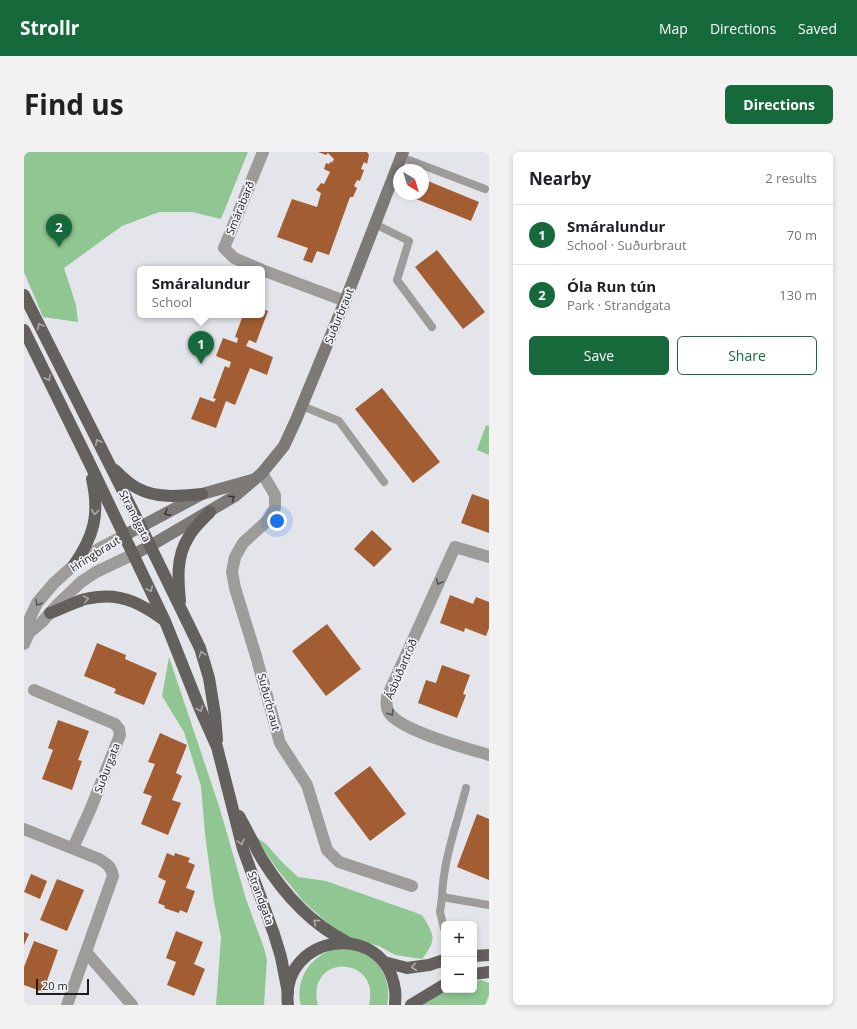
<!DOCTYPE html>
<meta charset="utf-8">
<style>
:root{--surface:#fff;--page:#f2f2f2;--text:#202124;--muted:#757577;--line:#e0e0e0;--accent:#15693a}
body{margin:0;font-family:"Open Sans",sans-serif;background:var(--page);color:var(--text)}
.controls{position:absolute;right:12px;bottom:12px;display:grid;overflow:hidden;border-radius:6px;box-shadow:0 2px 6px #0003}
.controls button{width:36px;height:36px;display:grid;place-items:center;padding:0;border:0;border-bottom:1px solid var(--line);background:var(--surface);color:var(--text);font:20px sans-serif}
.compass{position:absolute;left:369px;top:12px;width:36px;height:36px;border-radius:50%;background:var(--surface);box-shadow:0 2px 6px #0003;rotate:142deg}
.scale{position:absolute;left:12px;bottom:10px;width:53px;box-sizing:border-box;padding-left:4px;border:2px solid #1d1d1f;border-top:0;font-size:11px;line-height:14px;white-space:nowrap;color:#1d1d1f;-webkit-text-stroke:3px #f2f2f9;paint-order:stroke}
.you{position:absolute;left:253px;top:369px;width:14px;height:14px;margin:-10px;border:3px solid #fff;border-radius:50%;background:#1a73e8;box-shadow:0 0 0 6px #1a73e833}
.badge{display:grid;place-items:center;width:26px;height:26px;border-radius:50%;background:var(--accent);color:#fff;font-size:13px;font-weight:700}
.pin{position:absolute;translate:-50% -33px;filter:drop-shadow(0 1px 2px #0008)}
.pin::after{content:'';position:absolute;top:21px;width:14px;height:12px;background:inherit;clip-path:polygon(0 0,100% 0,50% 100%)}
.popup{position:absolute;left:113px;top:114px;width:128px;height:52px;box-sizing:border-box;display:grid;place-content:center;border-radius:6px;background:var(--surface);filter:drop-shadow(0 1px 3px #0005);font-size:13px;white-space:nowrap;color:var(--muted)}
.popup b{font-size:15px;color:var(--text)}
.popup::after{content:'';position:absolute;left:50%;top:100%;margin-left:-8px;border:8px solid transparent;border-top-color:var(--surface)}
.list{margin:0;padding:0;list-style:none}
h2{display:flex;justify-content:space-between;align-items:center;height:52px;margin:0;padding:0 16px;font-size:17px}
h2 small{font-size:13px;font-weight:400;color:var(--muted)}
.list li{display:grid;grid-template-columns:26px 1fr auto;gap:12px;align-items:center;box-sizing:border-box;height:60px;padding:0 16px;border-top:1px solid var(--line)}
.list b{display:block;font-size:15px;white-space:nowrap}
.list p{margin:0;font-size:13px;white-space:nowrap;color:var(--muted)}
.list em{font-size:13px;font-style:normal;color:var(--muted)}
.actions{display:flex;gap:8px;padding:12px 16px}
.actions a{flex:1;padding:9px 0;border:1px solid var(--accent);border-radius:6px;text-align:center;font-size:14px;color:var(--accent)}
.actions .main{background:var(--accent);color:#fff}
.map{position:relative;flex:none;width:465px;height:853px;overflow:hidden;border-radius:6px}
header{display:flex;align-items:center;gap:24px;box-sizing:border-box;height:56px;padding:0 20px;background:var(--accent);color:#fff}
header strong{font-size:19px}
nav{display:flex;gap:22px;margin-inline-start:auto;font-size:14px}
.intro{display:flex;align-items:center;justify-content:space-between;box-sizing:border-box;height:96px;padding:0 24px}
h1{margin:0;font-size:28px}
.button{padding:10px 18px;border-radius:6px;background:var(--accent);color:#fff;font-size:14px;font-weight:700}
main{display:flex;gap:24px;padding:0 24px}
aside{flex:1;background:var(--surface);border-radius:6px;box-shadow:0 2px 6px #0003}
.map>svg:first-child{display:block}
.green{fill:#90c692}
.building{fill:#a25d33}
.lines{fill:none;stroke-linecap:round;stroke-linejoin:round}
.lane{stroke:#9e9c9a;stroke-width:8}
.street{stroke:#9e9c9a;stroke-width:12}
.secondary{stroke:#7c7976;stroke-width:12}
.primary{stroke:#64605d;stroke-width:12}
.oneway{stroke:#aba9ab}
.oneway2{stroke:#3a3939}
.oneway3{stroke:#575656}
.labels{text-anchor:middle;stroke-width:3.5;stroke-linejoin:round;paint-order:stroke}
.street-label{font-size:11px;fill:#1d1d1f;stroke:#f2f2f9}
</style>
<header>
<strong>Strollr</strong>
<nav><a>Map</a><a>Directions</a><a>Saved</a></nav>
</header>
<div class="intro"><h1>Find us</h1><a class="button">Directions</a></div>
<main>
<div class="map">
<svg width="465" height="853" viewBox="0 0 465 853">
<rect width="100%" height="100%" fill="#e4e5eb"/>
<g class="green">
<path d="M0 0H224L197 67 168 60H135L98 74 40 116 52 153 54 170 19 165 0 120Z"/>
<path d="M462 273 465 274V303L453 298Z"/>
<path d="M145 505 195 654 222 747 240 796 243 808 240 853H192L197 785 190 750 181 682 177 634 160 580 138 544Z"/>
<path d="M230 683 242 692 258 710 274 725 302 729 398 763C410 783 414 787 398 807L371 803 355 794 318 784 280 750 253 717Z"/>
<path d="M318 796C323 797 329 797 334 799 357 807 368 830 363 853H345C356 811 301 801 293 835 292 841 292 847 294 853H277C271 831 283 809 303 800 307 798 313 797 318 796Z"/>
<path d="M457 828 465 831V843L461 853H399L416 842 426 838H450V830Z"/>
</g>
<g class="building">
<path d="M294 0H343L345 3 343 12 340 10 337 17 340 18 336 29 333 28 330 34 333 36 329 45H326L305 103 293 99 288 111 279 108 284 96 253 85 268 47 293 55 297 41 292 38 297 31 300 32 306 20 300 17 302 11 305 12 307 9 308 11 310 7 304 1 302 3Z"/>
<path d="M399 27 455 50 447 69 387 45 388 42H399Z"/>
<path d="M413 98 461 160 439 177 391 115Z"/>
<path d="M238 157 244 159 232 191 225 188 222 194 249 205 243 223 226 216 211 253 202 249 192 276 167 267 176 245 190 250 192 247 189 246 201 214 205 216 207 210 192 204 199 186 213 191 214 186 211 185 219 163H238Z"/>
<path d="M358 236 416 310 389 331 331 257Z"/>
<path d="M448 342 465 348V381L437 371Z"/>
<path d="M348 378 368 397 350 415 330 397Z"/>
<path d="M426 443 449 452 452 445 465 450V476L462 484 441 476 440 480 416 471Z"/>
<path d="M303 472 337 517 302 544 268 499Z"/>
<path d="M73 491 102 503 101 507 133 521 120 553 90 541 92 537 60 524Z"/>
<path d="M418 513 446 523 439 542 442 543 433 566 394 551 402 528 412 531Z"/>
<path d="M34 568 65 579 54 608 58 609 48 638 18 627 29 598 24 596Z"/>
<path d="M136 581 163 593 152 621 158 624 148 648 157 651 144 683 117 672 128 644 119 641 131 612 124 610Z"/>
<path d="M346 614 382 662 346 689 310 641Z"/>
<path d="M453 662 465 667V728L433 715Z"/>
<path d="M143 701 150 704 151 701 166 706 164 710 171 713 162 736 171 739 163 761 156 758 155 761 140 756 141 754 134 751 142 729 134 725Z"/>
<path d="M7 722 23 729 16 747 0 740Z"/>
<path d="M33 727 60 738 43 779 16 768Z"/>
<path d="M152 779 179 790 170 812 181 817 170 844 143 833 152 810 142 806Z"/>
<path d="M0 780 5 782 0 793Z"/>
<path d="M10 789 34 798 19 840 0 833V815Z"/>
</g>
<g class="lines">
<g class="lane">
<path d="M377 5 461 37"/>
<path d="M351 72 385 89 373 128 408 175"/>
<path d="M278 254 315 269 360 330"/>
<path d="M418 745C419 708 433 672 442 636"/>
<path d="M420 776 416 760 418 745 465 753"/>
</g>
<g class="street">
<path d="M236 117 210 106 200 96 239 0"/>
<path d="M238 118 321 149"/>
<path d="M238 321 251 343V356L244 368 219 391 211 405 208 420 211 436 232 504 256 591 283 633 303 698 315 710 388 734"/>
<path d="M465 405 431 395 363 545C362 551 362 557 366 562 379 579 442 596 465 603"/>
<path d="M5 481 18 470 33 453 57 430 72 420 110 402"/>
<path d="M0 492 5 481 6 466 13 451 30 431 50 413 76 396 101 383"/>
<path d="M10 538 91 572 95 577 96 583 67 656 49 696"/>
<path d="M0 677 75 707C83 712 87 714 89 724L43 853"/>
<path d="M62 800 108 853"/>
</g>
<g class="secondary">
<path d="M101 383 178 342 228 328"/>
<path d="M110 402 126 394 211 344 238 321 260 294 272 268 321 149 379 0"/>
</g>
<g class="primary">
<path d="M0 143 117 375 176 496 185 526 191 563 193 588"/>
<path d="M0 178 64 308 141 469 176 557 193 595 219 697 250 782 257 805 264 841"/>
<path d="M91 318C98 325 105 332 113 336 133 347 157 344 178 342"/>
<path d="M50 413C70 384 76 362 68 327"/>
<path d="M156 449C154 428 152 405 164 386 169 376 178 368 186 360"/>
<path d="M26 461C37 457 47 452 58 448 63 446 68 446 74 445 100 442 119 453 140 468"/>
<path d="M215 664C223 678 230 693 238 707 259 741 287 772 323 790"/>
<path d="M450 804 465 803"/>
<path d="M360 810 383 816 405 813 420 808"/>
<path d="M450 822 465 820"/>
<path d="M264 853C255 782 361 766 371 838 372 843 371 848 371 853"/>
<path d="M387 853 420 833"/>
</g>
</g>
<defs><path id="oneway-chevron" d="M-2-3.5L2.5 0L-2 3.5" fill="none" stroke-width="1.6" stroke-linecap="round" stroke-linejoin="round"/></defs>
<g class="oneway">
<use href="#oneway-chevron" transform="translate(16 174) rotate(-118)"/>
<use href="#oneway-chevron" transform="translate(24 226) rotate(64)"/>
<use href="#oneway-chevron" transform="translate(74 290) rotate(-116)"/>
<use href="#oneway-chevron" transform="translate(71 360) rotate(95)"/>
<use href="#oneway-chevron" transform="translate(126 437) rotate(65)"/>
<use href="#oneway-chevron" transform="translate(62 447) rotate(-12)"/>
<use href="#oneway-chevron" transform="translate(178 502) rotate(-108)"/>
<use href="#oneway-chevron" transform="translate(176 557) rotate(68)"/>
<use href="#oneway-chevron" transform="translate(217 690) rotate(76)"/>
<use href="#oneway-chevron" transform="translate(292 770) rotate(-140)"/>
<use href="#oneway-chevron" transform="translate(390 815) rotate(173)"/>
</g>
<g class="oneway2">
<use href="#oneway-chevron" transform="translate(208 346) rotate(-34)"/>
<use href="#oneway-chevron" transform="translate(143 361) rotate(151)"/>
</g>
<g class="oneway3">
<use href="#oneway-chevron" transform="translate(415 430) rotate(115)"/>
<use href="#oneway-chevron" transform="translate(14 451) rotate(122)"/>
<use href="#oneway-chevron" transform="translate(367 561) rotate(58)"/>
</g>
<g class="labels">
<g class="street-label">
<text transform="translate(216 56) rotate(-68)" y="4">Smárabarð</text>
<text transform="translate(315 164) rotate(-68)" y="4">Suðurbraut</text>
<text transform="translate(111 364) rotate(63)" y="4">Strandgata</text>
<text transform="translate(71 402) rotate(-32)" y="4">Hringbraut</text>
<text transform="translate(377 517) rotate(-67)" y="4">Ásbúðartröð</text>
<text transform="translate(245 550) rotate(75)" y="4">Suðurbraut</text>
<text transform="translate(83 616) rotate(-69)" y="4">Suðurgata</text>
<text transform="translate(237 746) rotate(70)" y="4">Strandgata</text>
</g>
</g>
</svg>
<div class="controls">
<button>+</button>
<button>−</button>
</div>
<svg class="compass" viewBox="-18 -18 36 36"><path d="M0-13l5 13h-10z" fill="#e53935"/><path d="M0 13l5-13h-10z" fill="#757577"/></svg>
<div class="scale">20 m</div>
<div class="you"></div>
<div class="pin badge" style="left:177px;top:212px">1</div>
<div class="popup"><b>Smáralundur</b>School</div>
<div class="pin badge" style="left:35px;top:95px">2</div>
</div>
<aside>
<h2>Nearby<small>2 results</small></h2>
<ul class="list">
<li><span class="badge">1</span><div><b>Smáralundur</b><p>School · Suðurbraut</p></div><em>70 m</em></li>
<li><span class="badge">2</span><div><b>Óla Run tún</b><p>Park · Strandgata</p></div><em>130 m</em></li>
</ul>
<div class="actions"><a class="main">Save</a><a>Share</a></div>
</aside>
</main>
